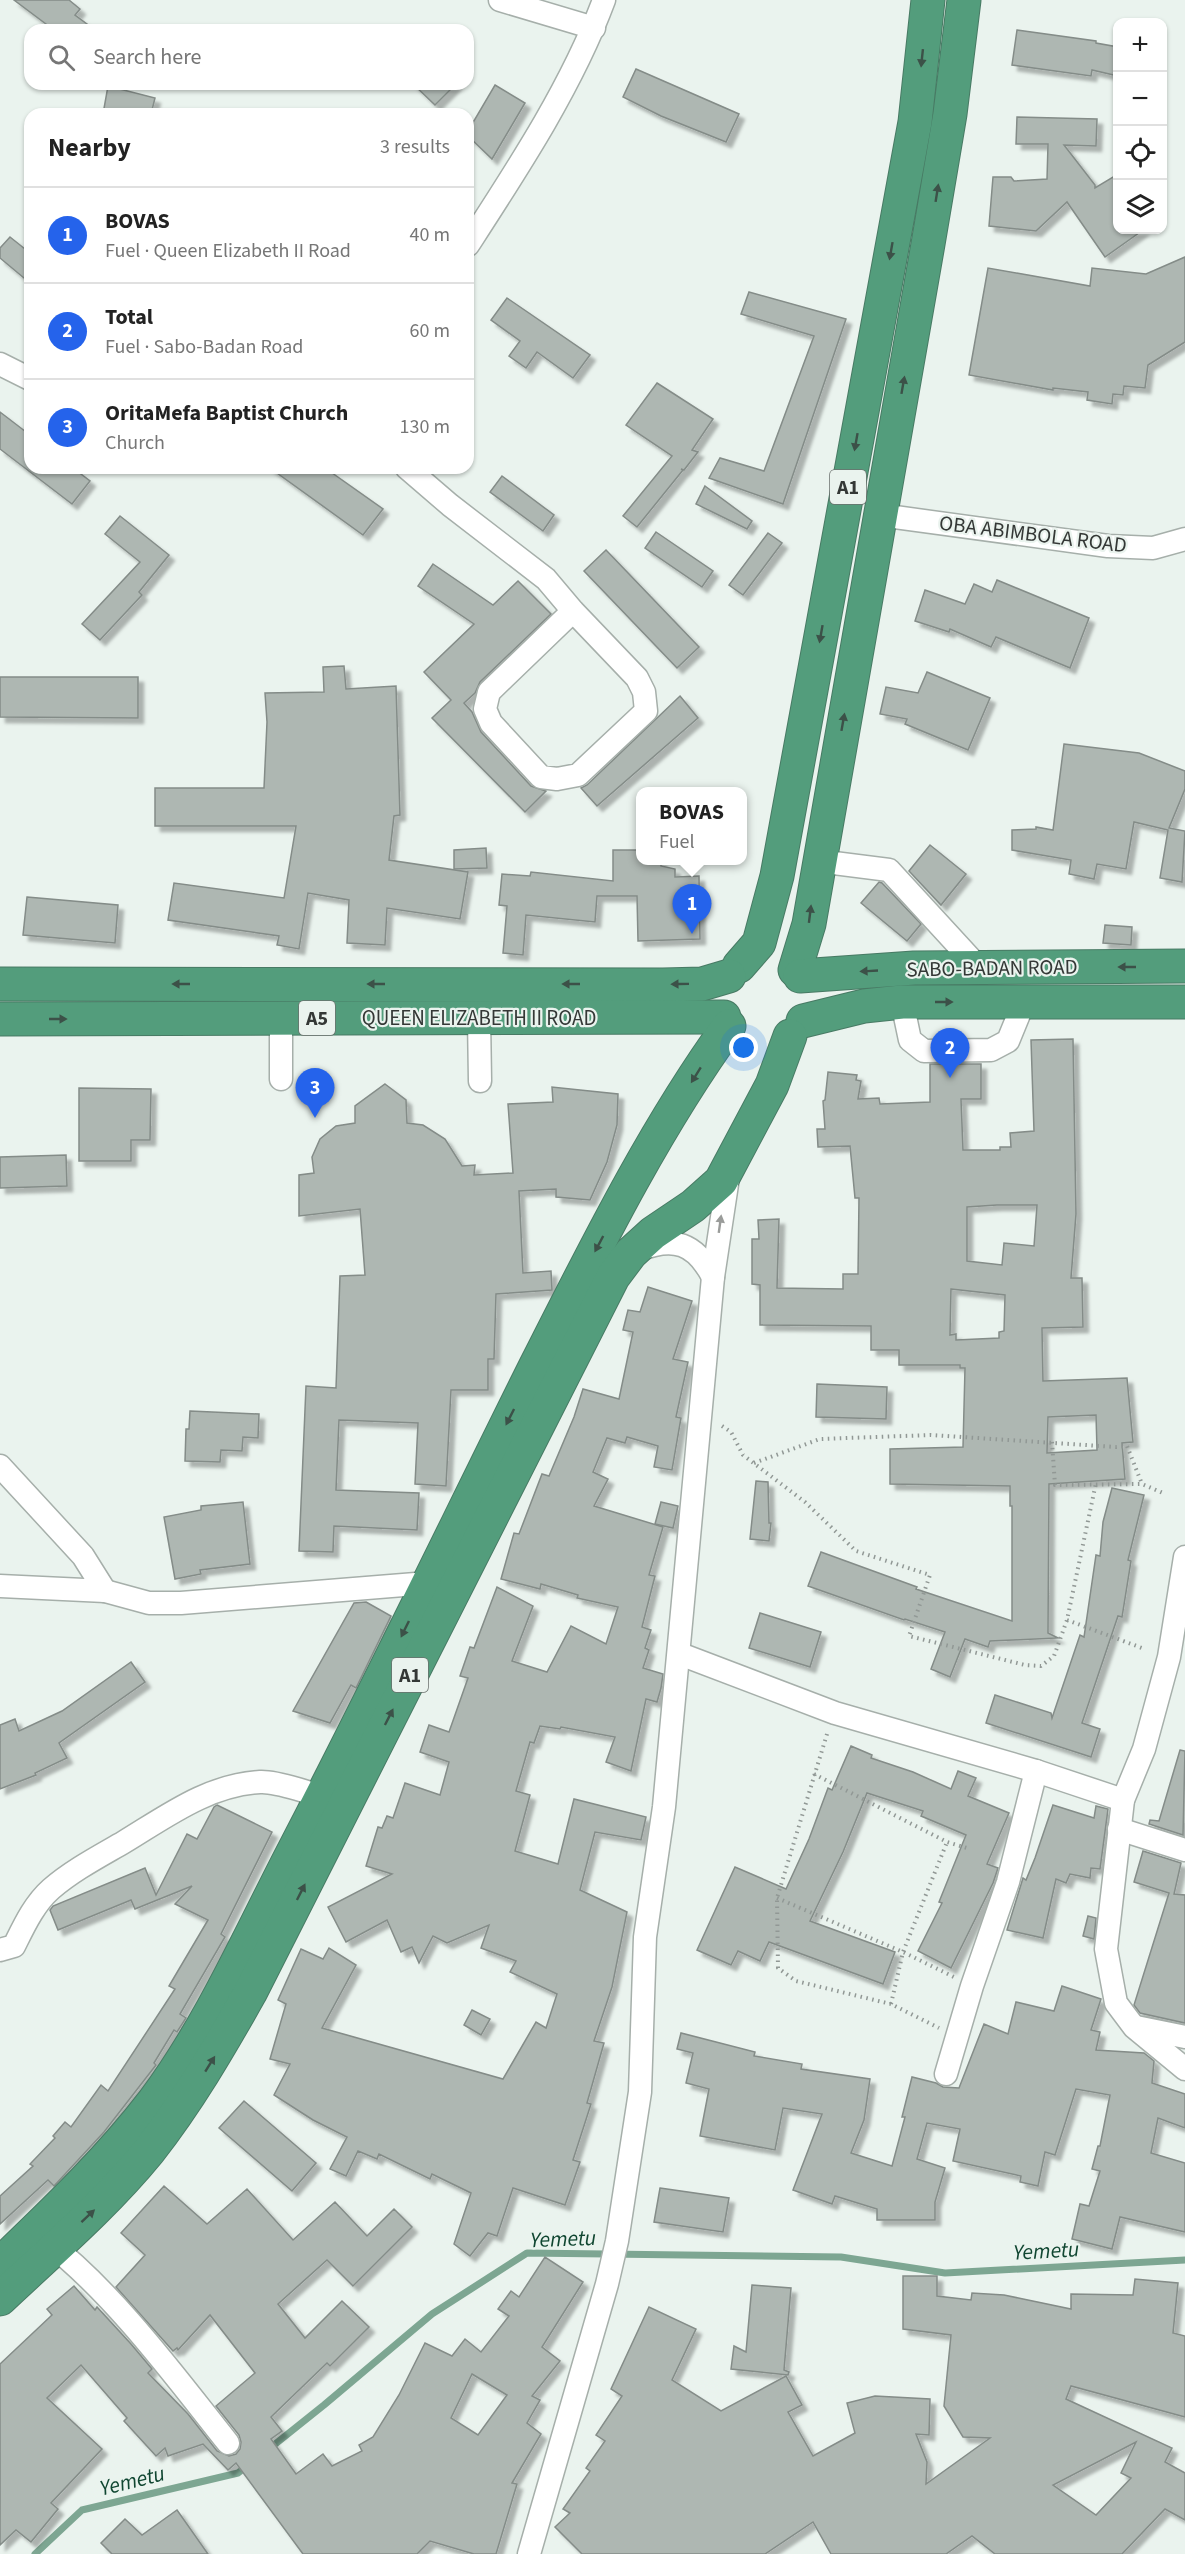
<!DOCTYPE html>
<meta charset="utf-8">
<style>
:root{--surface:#fff;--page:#f6f6f6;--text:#222;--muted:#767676;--line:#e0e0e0;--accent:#2563eb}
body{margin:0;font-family:"Source Sans 3",sans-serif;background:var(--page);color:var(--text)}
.controls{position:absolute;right:18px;top:18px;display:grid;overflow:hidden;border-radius:12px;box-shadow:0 2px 4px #0004}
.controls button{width:54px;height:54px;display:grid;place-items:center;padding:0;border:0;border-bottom:2px solid var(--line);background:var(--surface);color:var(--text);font:30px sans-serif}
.you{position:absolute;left:744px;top:1048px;width:21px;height:21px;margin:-15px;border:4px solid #fff;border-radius:50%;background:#1a73e8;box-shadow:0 0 0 9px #1a73e833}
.badge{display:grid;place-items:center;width:39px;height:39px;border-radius:50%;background:var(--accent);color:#fff;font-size:20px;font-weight:700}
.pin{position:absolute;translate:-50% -50px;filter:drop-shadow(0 2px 3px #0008)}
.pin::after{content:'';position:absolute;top:32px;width:21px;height:18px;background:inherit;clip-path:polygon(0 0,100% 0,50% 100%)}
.popup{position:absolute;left:636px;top:787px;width:111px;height:78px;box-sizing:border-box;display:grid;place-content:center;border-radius:12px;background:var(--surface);filter:drop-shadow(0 2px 4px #0005);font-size:20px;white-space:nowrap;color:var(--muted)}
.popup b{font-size:22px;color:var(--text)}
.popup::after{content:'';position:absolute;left:50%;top:100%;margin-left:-12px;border:12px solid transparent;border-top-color:var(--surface)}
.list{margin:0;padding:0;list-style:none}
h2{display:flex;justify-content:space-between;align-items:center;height:78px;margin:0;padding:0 24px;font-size:26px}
h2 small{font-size:20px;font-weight:400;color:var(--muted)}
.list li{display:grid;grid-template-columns:39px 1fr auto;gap:18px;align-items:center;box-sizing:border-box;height:96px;padding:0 24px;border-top:2px solid var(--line)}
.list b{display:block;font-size:22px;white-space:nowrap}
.list p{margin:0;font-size:20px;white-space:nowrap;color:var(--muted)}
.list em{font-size:20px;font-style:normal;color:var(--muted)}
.icon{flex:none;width:33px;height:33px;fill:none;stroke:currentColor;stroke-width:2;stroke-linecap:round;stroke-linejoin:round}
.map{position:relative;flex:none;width:1185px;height:2554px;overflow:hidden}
.search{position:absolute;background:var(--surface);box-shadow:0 2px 4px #0004;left:24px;top:24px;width:450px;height:66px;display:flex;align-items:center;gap:15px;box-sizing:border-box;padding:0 21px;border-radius:18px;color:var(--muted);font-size:22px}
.panel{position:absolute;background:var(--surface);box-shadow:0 2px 4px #0004;left:24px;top:108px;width:450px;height:366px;border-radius:18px}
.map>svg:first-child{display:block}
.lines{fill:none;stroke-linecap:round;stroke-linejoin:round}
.stream{stroke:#7da692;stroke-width:7}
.building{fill:#aeb7b2;stroke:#848c88;stroke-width:1.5;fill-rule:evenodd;filter:url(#shadow)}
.minor-casing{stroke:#a6afaa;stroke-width:25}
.highway-casing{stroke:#487a64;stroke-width:35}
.path{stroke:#919895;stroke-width:4;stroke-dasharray:1.5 4.5;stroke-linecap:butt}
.minor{stroke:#fff;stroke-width:22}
.highway{stroke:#539d7c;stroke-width:33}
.oneway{fill:#3c5148}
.oneway2{fill:#9a9c9a}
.labels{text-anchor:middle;stroke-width:4.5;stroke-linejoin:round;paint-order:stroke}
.shield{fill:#eaf3ee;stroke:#6b706d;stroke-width:1.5}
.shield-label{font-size:20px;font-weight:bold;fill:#343836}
.street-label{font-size:21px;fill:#343836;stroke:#eaf3ee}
.water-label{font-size:22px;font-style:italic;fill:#104631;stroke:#eaf3ee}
</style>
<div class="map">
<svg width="1185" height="2554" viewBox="0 0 1185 2554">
<defs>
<filter id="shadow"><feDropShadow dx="5.5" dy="5.5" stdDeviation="1.5" flood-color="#0004"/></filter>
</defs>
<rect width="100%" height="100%" fill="#eaf3ee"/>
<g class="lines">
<g class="stream">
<path d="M269 2449 324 2405 432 2314 527 2253 841 2257 945 2273 1185 2260"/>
<path d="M35 2554 82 2510 238 2473 248 2465"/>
</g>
</g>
<g class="building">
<path d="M14 0H69L80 9 75 15 95 30H54Z"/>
<path d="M1017 30 1096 41V43L1118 47V76L1092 70 1091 76 1012 65Z"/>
<path d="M636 69 739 114 726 142 661 116 623 97Z"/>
<path d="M413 84H456L435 105Z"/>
<path d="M495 85 525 103 492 159 468 136V131Z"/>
<path d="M108 86 155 98 151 114H103Z"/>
<path d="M1017 117 1097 119 1096 146 1064 145 1095 185V188L1118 174V230H1143L1105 257 1067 202 1036 231 989 226 993 177H1011L1014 181 1047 179 1048 144H1016Z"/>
<path d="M10 237 30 253V283L0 258V248Z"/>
<path d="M1185 257V342L1148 365 1145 388 1124 386 1123 395 1113 394 1112 404 1087 400 1088 392 1053 388V390L969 375 988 268 1090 286 1092 268 1146 274Z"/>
<path d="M749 292 846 319 783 504 709 478 720 458 764 471 814 336 741 314Z"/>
<path d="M507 298 590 355 573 378 537 352 526 368 509 356 520 341 491 320Z"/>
<path d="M657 383 713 419 692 450 698 452 684 470 681 469 683 470 637 527 623 516 672 456 626 425Z"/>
<path d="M0 412 30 435V468H73L90 481 72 504 0 449Z"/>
<path d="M270 468H325L383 509 363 535Z"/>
<path d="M502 476 554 515 543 531 490 492Z"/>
<path d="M705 486 752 521 747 529 696 504Z"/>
<path d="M120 516 169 555 139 592 142 595 100 640 82 624 140 562 105 534Z"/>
<path d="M656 532 713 571 702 587 645 548Z"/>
<path d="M768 533 782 543 743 595 729 585Z"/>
<path d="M606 550 699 647 677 668 584 571Z"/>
<path d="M433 564 493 605 518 581 551 614 480 682 475 693 464 703 472 712 481 732 531 786 546 791 525 812 432 718 451 700 424 672 474 624 418 586Z"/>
<path d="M997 580 1089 618 1070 668 996 637 991 647 950 629 949 632 915 621 925 590 965 604 974 584 992 592Z"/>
<path d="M344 666 346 689 396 686 400 815 394 816 389 860 468 872 460 919 387 908 385 945 347 943 349 900 308 893 299 949 277 945 279 936 168 920 174 883 284 898 296 826H155V788H264L267 722 265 693 324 692 323 667Z"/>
<path d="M927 672 990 698 968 750 905 724 907 719 880 714 886 687 918 693Z"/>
<path d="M0 677H138V718L0 717Z"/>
<path d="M680 696 698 718 597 806 581 788 587 785Z"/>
<path d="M1064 744 1139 753 1185 771V789L1169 828 1185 831 1182 882 1160 878 1168 830 1134 822 1126 869 1097 864 1094 879 1069 874 1071 860 1012 850V830L1036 829V827L1053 830Z"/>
<path d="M930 845 966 874 941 905 909 871Z"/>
<path d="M486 848 487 868 454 869V850Z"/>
<path d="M613 850H641V861H661V866L675 869V877L699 876 700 939 638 941 637 896H597L595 922 526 915 523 955 503 953 507 906 499 905 502 874 530 876 531 872 613 881Z"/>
<path d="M879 882 882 883 921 924 907 941 861 903Z"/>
<path d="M27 897 118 905 115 943 23 935Z"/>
<path d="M1105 925 1132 927 1131 945 1103 943Z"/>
<path d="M1073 1039 1076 1214 1071 1278H1082L1083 1327 1042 1328 1043 1381 1127 1378 1133 1442 1122 1443 1125 1479 1049 1484 1048 1633 1058 1638 990 1641 988 1647 965 1639 950 1677 931 1669 945 1632 905 1619 904 1620 808 1586 821 1552 917 1587 916 1589 1012 1621V1506H1010V1486L890 1484V1449L963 1447 965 1368H960V1365H899V1350H871V1326L760 1325V1285L752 1284V1239H759L758 1220 779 1219 777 1288 843 1289V1274H858L859 1198H855L850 1146 818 1147 817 1129H825L823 1101 825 1100 828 1072 857 1075 856 1080 861 1081 858 1099 879 1098 880 1104 930 1102V1064H981V1099H961L963 1150H1000V1147H1011L1010 1133 1034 1131 1031 1040ZM997 1205H1037L1034 1246 1004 1243 1002 1265 967 1261V1207ZM951 1289 1005 1295 1004 1331 999 1332V1338L956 1340V1334L950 1335ZM1096 1415 1097 1450 1047 1453 1048 1417Z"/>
<path d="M385 1084 406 1100 407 1123 423 1125 445 1139 462 1166 475 1165 474 1175 513 1173 508 1104 553 1102 552 1087 618 1094 617 1125 607 1162 590 1200 556 1197V1189L519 1191 523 1273 551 1271 552 1290 496 1294 494 1359H488V1390H451L446 1486 415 1484 418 1423 339 1420 336 1490 419 1493 417 1530 334 1526 333 1552 299 1551 306 1386 336 1388 340 1276 365 1275 360 1209 299 1216V1175L314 1173 312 1157 320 1139 336 1126 355 1123V1106Z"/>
<path d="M79 1088 151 1089 150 1140H131V1161H79Z"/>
<path d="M66 1155 67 1186 0 1188V1157Z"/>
<path d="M648 1287 692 1301 673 1359 688 1362 676 1417 681 1418 672 1470 654 1467 658 1446 627 1437 625 1443 607 1438 593 1472 608 1479 594 1506 663 1527 649 1575 655 1576 642 1627 651 1630 645 1648 649 1650 643 1668 663 1674 661 1688 657 1702 646 1699 631 1771 606 1762 615 1737 561 1727 560 1729 540 1726 534 1743 530 1742 516 1791 530 1795 515 1851 558 1864 574 1799 646 1817 641 1840 595 1832 580 1890 627 1912 612 1987 594 2041 604 2043 587 2103 591 2104 573 2160 580 2162 565 2205 513 2188 497 2236 488 2233 470 2256 454 2244 471 2193 432 2174 430 2179 379 2154 377 2159 358 2151 346 2176 330 2169 347 2137 313 2120 274 2095 290 2064 270 2059 286 2004 278 2000 301 1949 323 1959 329 1948 356 1965 322 2028 503 2079 536 2022 546 2028 557 1994 510 1972 516 1961 481 1948 489 1925 447 1943 433 1936 419 1963 412 1947 401 1952 387 1920 346 1942 328 1907 392 1874 366 1866 378 1827 382 1828 387 1816 393 1818 405 1783 440 1795 449 1762 420 1752 429 1725 449 1732 468 1678 460 1676 470 1647 474 1648 497 1587 533 1606 512 1661 547 1672 571 1626 606 1644 618 1607 577 1598 578 1595 541 1584 540 1589 501 1579 514 1533 519 1534 542 1474 549 1476 574 1417 583 1389 619 1399 633 1332 623 1330 628 1310 640 1312Z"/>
<path d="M817 1384 887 1387 886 1419 816 1417Z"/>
<path d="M190 1411 259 1414 258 1438 243 1437 242 1451 221 1450 220 1462 185 1461 186 1429H189Z"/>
<path d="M756 1481 768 1482 769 1523H771L769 1541 750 1539Z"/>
<path d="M1112 1488 1144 1495 1128 1560 1131 1561 1122 1617 1118 1616 1082 1723 1100 1729 1091 1757 986 1723 995 1695 1051 1713 1052 1718 1080 1635 1084 1637 1096 1555 1100 1556 1103 1522Z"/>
<path d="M243 1502 250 1564 200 1570 201 1574 175 1579 164 1517 201 1510V1506Z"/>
<path d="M661 1502 678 1506 673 1528 655 1524Z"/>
<path d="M366 1602 391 1616 356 1688 351 1685 330 1723 293 1711 354 1603Z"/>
<path d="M760 1613 821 1632 810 1667 749 1648Z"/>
<path d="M131 1662 145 1682 59 1743 67 1758 35 1773 36 1775 0 1789V1725L15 1719 19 1731 62 1711Z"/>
<path d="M851 1746 872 1755 871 1758 913 1772 951 1789 958 1771 976 1778 968 1796 1009 1813 987 1864 998 1868 993 1883 951 1968 918 1951 942 1903 939 1902 966 1835 921 1816 923 1811 867 1793 843 1852 810 1921 895 1952 883 1984 769 1942 760 1961 738 1951 731 1965 697 1950 735 1867 786 1889 809 1839 828 1788 832 1790Z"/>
<path d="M1180 1750 1185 1751 1183 1835 1149 1824 1150 1820 1159 1821Z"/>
<path d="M217 1805 272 1832 221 1934 225 1937 180 2014 186 2018 177 2032 174 2030 154 2063 156 2065 104 2132 54 2186 48 2180 0 2224V2196L33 2166 30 2164 55 2138 53 2136 65 2122 71 2127 101 2085 108 2091 175 1989 169 1986 208 1920 175 1904 192 1886 135 1909 131 1900 58 1930 50 1910 53 1906 145 1868 156 1895 187 1834 197 1839 214 1807Z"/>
<path d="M1053 1805 1094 1818 1096 1806 1108 1809 1100 1869 1091 1868 1090 1878 1070 1874 1066 1883 1056 1879 1043 1938 1007 1930 1023 1878 1026 1880 1035 1858Z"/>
<path d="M1143 1851 1181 1863 1174 1894 1185 1895V2023L1140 2013 1134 2005 1169 1893 1134 1882Z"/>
<path d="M1088 1916 1096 1918 1094 1939 1083 1936Z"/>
<path d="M1062 1986 1101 1999 1091 2030 1100 2032 1096 2050 1144 2053 1154 2061 1152 2083 1185 2094V2128L1158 2118 1151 2153 1185 2163V2232L1120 2217 1112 2249 1072 2239 1080 2204 1089 2206 1100 2171 1092 2169 1098 2146H1100L1110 2095 1076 2089 1055 2155 1045 2152 1038 2186 1020 2182 1021 2176 953 2161 960 2129 927 2123 917 2159 945 2168 935 2202V2220H877V2209L835 2196 832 2204 793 2190 822 2114 783 2108 775 2150 700 2136 709 2089 686 2083 693 2053 677 2049 681 2033 755 2052 754 2056 802 2064 801 2069 870 2079 864 2120 851 2153 892 2166 905 2117H902L912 2077 936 2083 943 2087 959 2088 984 2024 1008 2034 1016 2002 1054 2011Z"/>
<path d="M472 2010 490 2019 481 2035 464 2025Z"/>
<path d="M244 2101 316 2163 292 2191 219 2128Z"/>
<path d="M164 2186 207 2224 247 2189 293 2240 335 2202 367 2236 394 2209 412 2227 353 2286 327 2260 278 2304 305 2338 342 2301 369 2327 330 2366 327 2363 271 2417 282 2431 271 2439 296 2474 323 2454 332 2466 362 2451 359 2445 373 2437 399 2395 425 2343 452 2356 465 2339 481 2352 509 2316 498 2309 511 2291 519 2297 545 2257 583 2282 542 2347 560 2361 532 2396 540 2400 527 2423 541 2434 512 2483 517 2484 496 2554H474L430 2541 417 2554H303L236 2463 228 2470 203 2444 168 2456 165 2448 156 2456 124 2421 127 2418 81 2365 47 2398 102 2449 51 2503 58 2509 31 2542 16 2530 0 2545V2364L52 2315 47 2309 74 2286 95 2310 97 2307 131 2344 152 2369 148 2373 188 2414 217 2451 229 2456 236 2454 240 2449 241 2442 239 2435 216 2406 255 2373 210 2315 178 2350 177 2348 173 2351 116 2287 145 2255 121 2233ZM472 2374 507 2395 478 2435 451 2418Z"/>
<path d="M660 2188 729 2198 723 2232 654 2222Z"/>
<path d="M903 2276H937V2296L971 2300 972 2293 1004 2295 1071 2309V2294L1133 2295 1135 2279 1178 2283 1173 2333 1185 2336V2417L1071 2386 1066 2399 1172 2448 1165 2462 1185 2473V2520L1165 2509 1122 2554H995L972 2536 946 2554H831L813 2522 765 2554H582L555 2527 570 2513 563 2509 590 2471 586 2468 605 2441 596 2435 622 2396 611 2389 649 2307 696 2329 672 2380 721 2411 786 2376 802 2405 788 2412 813 2456 855 2433 847 2403 875 2396 930 2399 929 2435 916 2434 927 2462 926 2484 990 2438 963 2437 944 2406 951 2335 903 2329ZM1136 2442 1121 2473 1131 2478 1096 2515 1053 2485Z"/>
<path d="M752 2285 791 2288 784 2370 789 2372 788 2375 731 2369 734 2346 746 2352Z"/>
<path d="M177 2510 208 2554H112L101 2543 125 2519 142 2535Z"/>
</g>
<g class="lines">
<defs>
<g id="minor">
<path d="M500 0 594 28"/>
<path d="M468 245C518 168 572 86 604 0"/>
<path d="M0 364 30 379"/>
<path d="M407 468 450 505 546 579 573 611 637 678 644 692 646 711 578 775 557 779 541 777 491 723 485 709 489 692 573 611"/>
<path d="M880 515 1108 546 1153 548 1185 539"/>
<path d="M818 861 889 870 979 968"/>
<path d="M902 1002 910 1040 924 1051 991 1050 1008 1041 1024 1002"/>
<path d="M281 1018V1079"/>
<path d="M479 1018 480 1081"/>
<path d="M639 1250C674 1236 695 1243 713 1277"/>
<path d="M0 1466 83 1556 105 1591"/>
<path d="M1185 1557 1169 1657 1144 1749 1123 1800 1106 1949 1116 2003 1134 2027 1185 2069"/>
<path d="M0 1586 105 1591 149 1603H181L428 1583 440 1586"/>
<path d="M680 1654 835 1713 1036 1771 1123 1800"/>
<path d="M1119 1829 1185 1850"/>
<path d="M0 1950 14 1946C24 1926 34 1904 51 1889 73 1870 100 1856 124 1842 167 1816 208 1785 260 1782 276 1781 319 1795 334 1802"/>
<path d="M1136 2027 1185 2037"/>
<path d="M946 2074 972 1986 1008 1882 1036 1771"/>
<path d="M45 2240C113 2292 174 2375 228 2443"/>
<path d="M529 2554 607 2284 617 2241 640 2092 645 1937 664 1807 713 1277 729 1171"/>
</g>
<g id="highway">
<path d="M739 966 759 943 777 876 915 122 928 0"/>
<path d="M795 970 809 924 928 244 950 114 964 0"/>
<path d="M800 976 914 968 1185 966"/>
<path d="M0 984 663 985 702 984 729 976"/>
<path d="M0 1019 724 1017"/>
<path d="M803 1021 864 1006 902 1002H1185"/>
<path d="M0 2264C54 2212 108 2161 154 2101 210 2026 249 1937 292 1854 375 1695 452 1534 532 1373 591 1257 652 1132 729 1026"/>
<path d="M0 2299C51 2251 105 2205 149 2151 188 2101 219 2048 250 1993L613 1277 631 1253 653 1233 693 1206 721 1181 772 1085 790 1036"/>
</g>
</defs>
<use href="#minor" class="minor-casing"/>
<use href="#highway" class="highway-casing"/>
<g class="path">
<path d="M722 1426 731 1432 743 1455 805 1502 856 1551 930 1575 909 1636 1025 1665 1041 1666 1054 1656 1067 1620 1096 1483"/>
<path d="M1052 1442 1055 1485 1142 1484 1163 1493"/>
<path d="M754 1463 820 1439 931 1435 1116 1447 1127 1446 1142 1484"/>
<path d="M1067 1620 1142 1648"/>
<path d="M827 1734 777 1898 778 1968 796 1981 891 2004 939 2028"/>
<path d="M814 1774 947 1842 967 1848"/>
<path d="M777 1898 903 1952 954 1977"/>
<path d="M891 2004 903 1952 947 1842"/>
</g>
<use href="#minor" class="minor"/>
<use href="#highway" class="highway"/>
</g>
<defs><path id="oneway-solid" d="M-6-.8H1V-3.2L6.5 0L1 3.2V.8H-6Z" transform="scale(1.5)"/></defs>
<g class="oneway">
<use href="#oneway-solid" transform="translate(922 58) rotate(96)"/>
<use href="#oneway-solid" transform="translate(937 193) rotate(-81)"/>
<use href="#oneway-solid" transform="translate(891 251) rotate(100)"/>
<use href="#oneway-solid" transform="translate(903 385) rotate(-80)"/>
<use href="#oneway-solid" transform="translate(856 442) rotate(100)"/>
<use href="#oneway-solid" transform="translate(821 634) rotate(100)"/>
<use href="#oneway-solid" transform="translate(843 722) rotate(-80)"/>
<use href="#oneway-solid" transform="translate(810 914) rotate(-83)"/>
<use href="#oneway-solid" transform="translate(1127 967) rotate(180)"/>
<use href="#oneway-solid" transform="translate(869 971) rotate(177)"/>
<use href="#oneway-solid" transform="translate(181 984) rotate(-180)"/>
<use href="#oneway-solid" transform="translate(376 984) rotate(-180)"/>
<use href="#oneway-solid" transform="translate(571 984) rotate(-180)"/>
<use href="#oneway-solid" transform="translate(680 984) rotate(179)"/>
<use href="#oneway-solid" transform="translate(944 1002)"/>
<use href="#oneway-solid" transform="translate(58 1019)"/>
<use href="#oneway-solid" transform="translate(696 1075) rotate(122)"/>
<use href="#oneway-solid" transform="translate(599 1244) rotate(118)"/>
<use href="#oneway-solid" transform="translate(510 1417) rotate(117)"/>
<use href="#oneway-solid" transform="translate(405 1629) rotate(116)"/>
<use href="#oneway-solid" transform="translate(389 1717) rotate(-63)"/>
<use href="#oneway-solid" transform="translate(301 1892) rotate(-63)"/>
<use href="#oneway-solid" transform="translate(210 2064) rotate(-58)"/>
<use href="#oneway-solid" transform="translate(88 2216) rotate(-43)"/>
</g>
<use class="oneway2" href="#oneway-solid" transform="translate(720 1224) rotate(-82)"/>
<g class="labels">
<g class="shield">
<rect x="830" y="470" width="36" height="34" rx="4.5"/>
<rect x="299" y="1001" width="36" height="34" rx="4.5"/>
<rect x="392" y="1658" width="36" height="34" rx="4.5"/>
</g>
<g class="shield-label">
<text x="848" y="494">A1</text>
<text x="317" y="1025">A5</text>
<text x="410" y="1682">A1</text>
</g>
<g class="street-label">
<text transform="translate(1033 534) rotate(7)" y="7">OBA ABIMBOLA ROAD</text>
<text transform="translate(992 968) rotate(-1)" y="7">SABO-BADAN ROAD</text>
<text x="479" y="1025">QUEEN ELIZABETH II ROAD</text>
</g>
<g class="water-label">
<text transform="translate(563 2238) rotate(-2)" y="8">Yemetu</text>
<text transform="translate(1046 2250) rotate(-3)" y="8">Yemetu</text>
<text transform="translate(132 2480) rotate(-14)" y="8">Yemetu</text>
</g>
</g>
</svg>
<div class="controls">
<button>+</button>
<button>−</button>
<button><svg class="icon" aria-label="locate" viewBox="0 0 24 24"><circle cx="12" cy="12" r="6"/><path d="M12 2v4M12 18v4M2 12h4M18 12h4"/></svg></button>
<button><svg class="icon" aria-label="layers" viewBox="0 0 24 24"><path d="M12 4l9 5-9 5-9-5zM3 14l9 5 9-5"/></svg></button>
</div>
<div class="you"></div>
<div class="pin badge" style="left:692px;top:934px">1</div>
<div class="popup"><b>BOVAS</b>Fuel</div>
<div class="pin badge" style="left:950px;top:1078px">2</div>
<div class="pin badge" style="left:315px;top:1118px">3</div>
<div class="search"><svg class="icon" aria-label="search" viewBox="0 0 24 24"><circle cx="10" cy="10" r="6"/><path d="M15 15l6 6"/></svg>Search here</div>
<section class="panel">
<h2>Nearby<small>3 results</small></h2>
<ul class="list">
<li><span class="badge">1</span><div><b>BOVAS</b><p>Fuel · Queen Elizabeth II Road</p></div><em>40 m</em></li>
<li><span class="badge">2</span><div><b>Total</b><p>Fuel · Sabo-Badan Road</p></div><em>60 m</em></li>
<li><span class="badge">3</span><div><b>OritaMefa Baptist Church</b><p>Church</p></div><em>130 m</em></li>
</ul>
</section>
</div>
